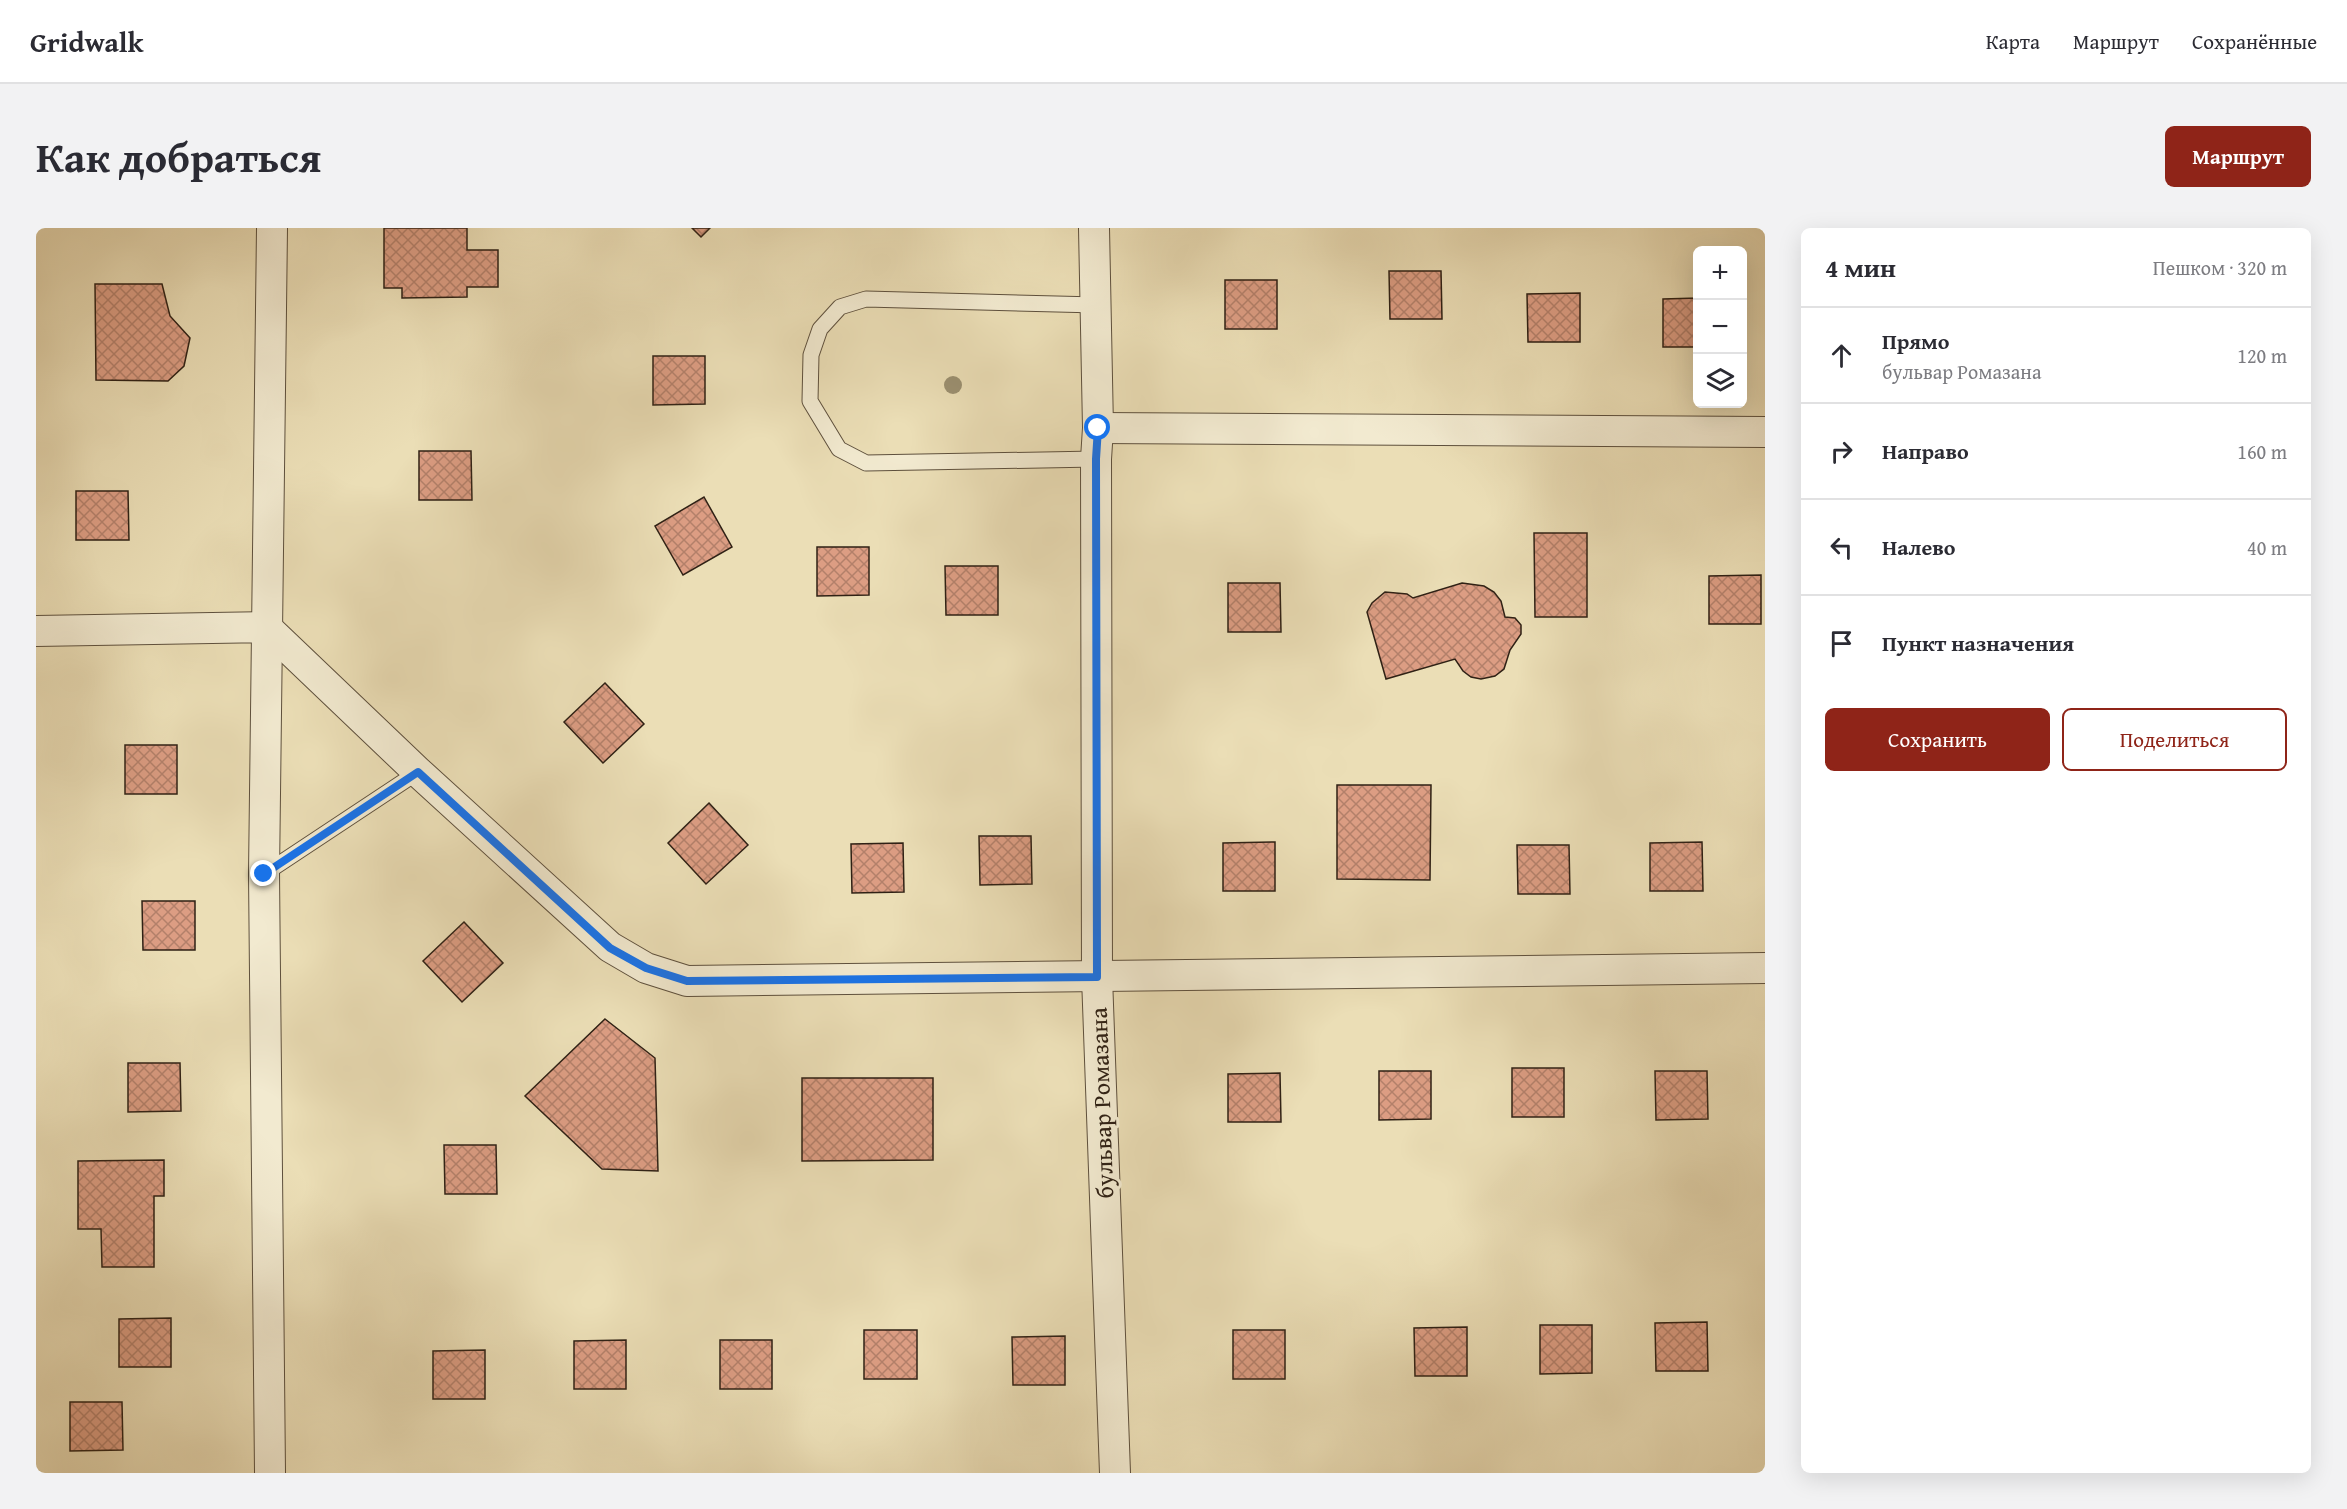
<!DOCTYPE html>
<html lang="ru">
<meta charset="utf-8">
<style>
:root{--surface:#fff;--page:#f2f2f3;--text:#2b2b33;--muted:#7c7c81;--line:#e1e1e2;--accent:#8f2418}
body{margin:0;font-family:"Gentium Book Plus",serif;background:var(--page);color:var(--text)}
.controls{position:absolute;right:18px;top:18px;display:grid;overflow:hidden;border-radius:9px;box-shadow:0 6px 24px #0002}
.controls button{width:54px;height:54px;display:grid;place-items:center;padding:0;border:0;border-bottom:2px solid var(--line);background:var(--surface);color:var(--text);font:30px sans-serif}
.stop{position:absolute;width:18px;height:18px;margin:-14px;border:4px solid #1a73e8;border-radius:50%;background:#fff}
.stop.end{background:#1a73e8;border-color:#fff;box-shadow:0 2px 6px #0008}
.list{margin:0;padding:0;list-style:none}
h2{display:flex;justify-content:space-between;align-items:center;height:78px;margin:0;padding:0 24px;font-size:26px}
h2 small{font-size:20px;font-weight:400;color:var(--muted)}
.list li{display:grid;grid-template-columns:39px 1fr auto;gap:18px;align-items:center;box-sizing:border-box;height:96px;padding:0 24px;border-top:2px solid var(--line)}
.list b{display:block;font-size:22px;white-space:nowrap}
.list p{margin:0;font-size:20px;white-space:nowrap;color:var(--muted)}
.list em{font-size:20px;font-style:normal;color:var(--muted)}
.actions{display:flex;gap:12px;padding:18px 24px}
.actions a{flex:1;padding:14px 0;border:2px solid var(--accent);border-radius:9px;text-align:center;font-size:21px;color:var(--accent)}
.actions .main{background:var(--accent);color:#fff}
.icon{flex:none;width:33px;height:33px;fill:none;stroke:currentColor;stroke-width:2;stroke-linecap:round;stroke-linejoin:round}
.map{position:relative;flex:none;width:1729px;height:1245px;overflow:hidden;border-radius:9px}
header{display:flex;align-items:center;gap:36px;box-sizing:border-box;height:84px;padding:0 30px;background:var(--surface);border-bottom:2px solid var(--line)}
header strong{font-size:28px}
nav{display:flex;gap:33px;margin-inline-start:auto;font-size:21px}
.intro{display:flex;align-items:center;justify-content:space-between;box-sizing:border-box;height:144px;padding:0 36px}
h1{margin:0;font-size:42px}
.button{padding:15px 27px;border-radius:9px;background:var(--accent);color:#fff;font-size:21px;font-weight:700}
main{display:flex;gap:36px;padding:0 36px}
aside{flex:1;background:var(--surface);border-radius:9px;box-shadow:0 6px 24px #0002}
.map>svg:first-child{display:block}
.building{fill:url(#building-cross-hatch);stroke:#2f2115;stroke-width:1.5}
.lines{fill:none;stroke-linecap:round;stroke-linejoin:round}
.service-casing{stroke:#5e503d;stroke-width:17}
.minor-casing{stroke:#5e503d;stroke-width:32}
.service{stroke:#f2ead0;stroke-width:15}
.minor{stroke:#f2ead0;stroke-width:30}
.tree{fill:#9b9071}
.route{stroke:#1a73e8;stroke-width:8}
.labels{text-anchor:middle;stroke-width:6;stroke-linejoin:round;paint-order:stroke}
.street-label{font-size:24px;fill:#2f2115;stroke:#f2ead0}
</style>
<header>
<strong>Gridwalk</strong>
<nav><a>Карта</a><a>Маршрут</a><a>Сохранённые</a></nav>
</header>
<div class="intro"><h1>Как добраться</h1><a class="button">Маршрут</a></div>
<main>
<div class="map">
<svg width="1729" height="1245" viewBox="0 0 1729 1245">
<defs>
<pattern id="building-cross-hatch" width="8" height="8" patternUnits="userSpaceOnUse" patternTransform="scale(1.5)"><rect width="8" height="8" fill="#dc9d83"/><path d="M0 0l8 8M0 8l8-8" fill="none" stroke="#b3806a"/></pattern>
</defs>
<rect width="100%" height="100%" fill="#ebdeb6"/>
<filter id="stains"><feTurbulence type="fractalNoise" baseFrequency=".00333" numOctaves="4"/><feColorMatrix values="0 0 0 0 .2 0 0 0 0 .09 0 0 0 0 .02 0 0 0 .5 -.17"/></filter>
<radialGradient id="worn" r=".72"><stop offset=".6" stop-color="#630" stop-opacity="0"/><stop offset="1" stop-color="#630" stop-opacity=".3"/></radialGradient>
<g class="building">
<path d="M348 0H431V22H462V59H431V69L366 70V60H348Z"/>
<path d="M656 0H674L665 9Z"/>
<path d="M1353 43H1405L1406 91H1354Z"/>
<rect x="1189" y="52" width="52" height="49"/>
<path d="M59 56H126L134 88 154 110 148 138 132 153 60 152Z"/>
<path d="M1544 65V114H1492L1491 66Z"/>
<path d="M1662 70V119H1627V71Z"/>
<path d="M617 128H669V176L617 177Z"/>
<path d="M383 223H435L436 272H383Z"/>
<path d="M40 263H92L93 312H40Z"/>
<path d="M668 269 696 319 647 347 619 298Z"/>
<path d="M1498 305H1551V389H1499Z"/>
<path d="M781 319H833V367L781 368Z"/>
<path d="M909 338H962V387H910Z"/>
<path d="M1725 347V396H1673V348Z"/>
<path d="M1192 355H1244L1245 404H1192Z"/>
<path d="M1426 355 1448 358 1458 364 1465 373 1469 389 1479 390 1485 397V406L1474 422 1468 441 1459 448 1445 451 1435 449 1427 443 1419 431 1350 451 1331 384 1336 375 1349 364 1371 366 1377 370Z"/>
<path d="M569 455 608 496 567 535 528 494Z"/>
<rect x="89" y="517" width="52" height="49"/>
<path d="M1301 557H1395L1394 652 1301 651Z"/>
<path d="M673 575 712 617 670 656 632 615Z"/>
<path d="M943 608H995L996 656 944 657Z"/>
<path d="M1239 614V663H1187V615Z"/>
<path d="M1666 614 1667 663H1614V615Z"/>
<path d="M867 615 868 664 816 665 815 616Z"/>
<path d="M1481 617H1533L1534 666H1482Z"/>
<path d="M106 673H159V722H107Z"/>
<path d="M428 694 467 735 426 774 387 733Z"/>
<path d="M569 791 619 830 622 943 566 941 489 868Z"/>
<path d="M92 835H144L145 883 92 884Z"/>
<rect x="1476" y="840" width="52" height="49"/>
<path d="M1343 843H1395V891L1343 892Z"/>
<path d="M1619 843H1671L1672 891 1620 892Z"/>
<path d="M1244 845 1245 894H1192V846Z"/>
<path d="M766 850H897V932L766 933Z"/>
<path d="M408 917H460L461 966H409Z"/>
<path d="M128 932V968H118V1039H66L65 1001H42V933Z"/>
<path d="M135 1090V1139H83V1091Z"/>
<path d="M1671 1094 1672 1143H1620L1619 1095Z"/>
<path d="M1504 1097H1556V1145L1504 1146Z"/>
<path d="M1431 1099V1148H1379L1378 1100Z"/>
<rect x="828" y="1102" width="53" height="49"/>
<rect x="1197" y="1102" width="52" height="49"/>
<path d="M1029 1108V1157H977L976 1109Z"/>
<path d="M590 1112V1161H538V1113Z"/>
<rect x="684" y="1112" width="52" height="49"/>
<path d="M449 1122V1171H397V1123Z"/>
<path d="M34 1174H86L87 1222 34 1223Z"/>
</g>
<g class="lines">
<defs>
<g id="service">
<path d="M1060 231 830 235 803 221 774 173 775 127 784 101 804 79 830 71 1061 77"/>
<path d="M228 646 382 544"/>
</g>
<g id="minor">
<path d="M1058 0 1062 200 1060 231 1061 749 1079 1245"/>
<path d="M1062 200 1729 204"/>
<path d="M0 403 230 399 382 544 574 719 610 740 651 753 1729 740"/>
<path d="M234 1245 228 646 236 0"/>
</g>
</defs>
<use href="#service" class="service-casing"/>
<use href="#minor" class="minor-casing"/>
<use href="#service" class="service"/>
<use href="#minor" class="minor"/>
</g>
<circle class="tree" cx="917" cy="157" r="9"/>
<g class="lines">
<path class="route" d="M228 646 382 544 574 720 610 740 651 753 1061 749 1060 231 1062 200"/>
</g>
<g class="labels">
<g class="street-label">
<text transform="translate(1066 875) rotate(-92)" y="8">бульвар Ромазана</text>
</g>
</g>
<rect width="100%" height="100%" filter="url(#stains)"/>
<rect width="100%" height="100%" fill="url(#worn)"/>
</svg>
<div class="controls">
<button>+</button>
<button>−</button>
<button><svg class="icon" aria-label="layers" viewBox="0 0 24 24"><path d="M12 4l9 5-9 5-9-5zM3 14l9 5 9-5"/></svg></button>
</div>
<div class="stop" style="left:1062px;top:200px"></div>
<div class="stop end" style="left:228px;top:646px"></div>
</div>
<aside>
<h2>4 мин<small>Пешком · 320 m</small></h2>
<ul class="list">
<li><svg class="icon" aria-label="ahead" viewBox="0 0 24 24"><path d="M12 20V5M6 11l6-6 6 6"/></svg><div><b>Прямо</b><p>бульвар Ромазана</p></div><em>120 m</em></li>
<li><svg class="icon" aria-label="right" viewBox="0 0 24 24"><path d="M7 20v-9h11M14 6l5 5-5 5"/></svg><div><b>Направо</b></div><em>160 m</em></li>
<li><svg class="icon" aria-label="left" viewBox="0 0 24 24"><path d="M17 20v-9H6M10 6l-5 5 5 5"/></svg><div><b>Налево</b></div><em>40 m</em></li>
<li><svg class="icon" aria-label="arrive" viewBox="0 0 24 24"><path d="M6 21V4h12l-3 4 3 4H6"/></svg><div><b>Пункт назначения</b></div></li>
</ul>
<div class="actions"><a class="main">Сохранить</a><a>Поделиться</a></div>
</aside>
</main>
